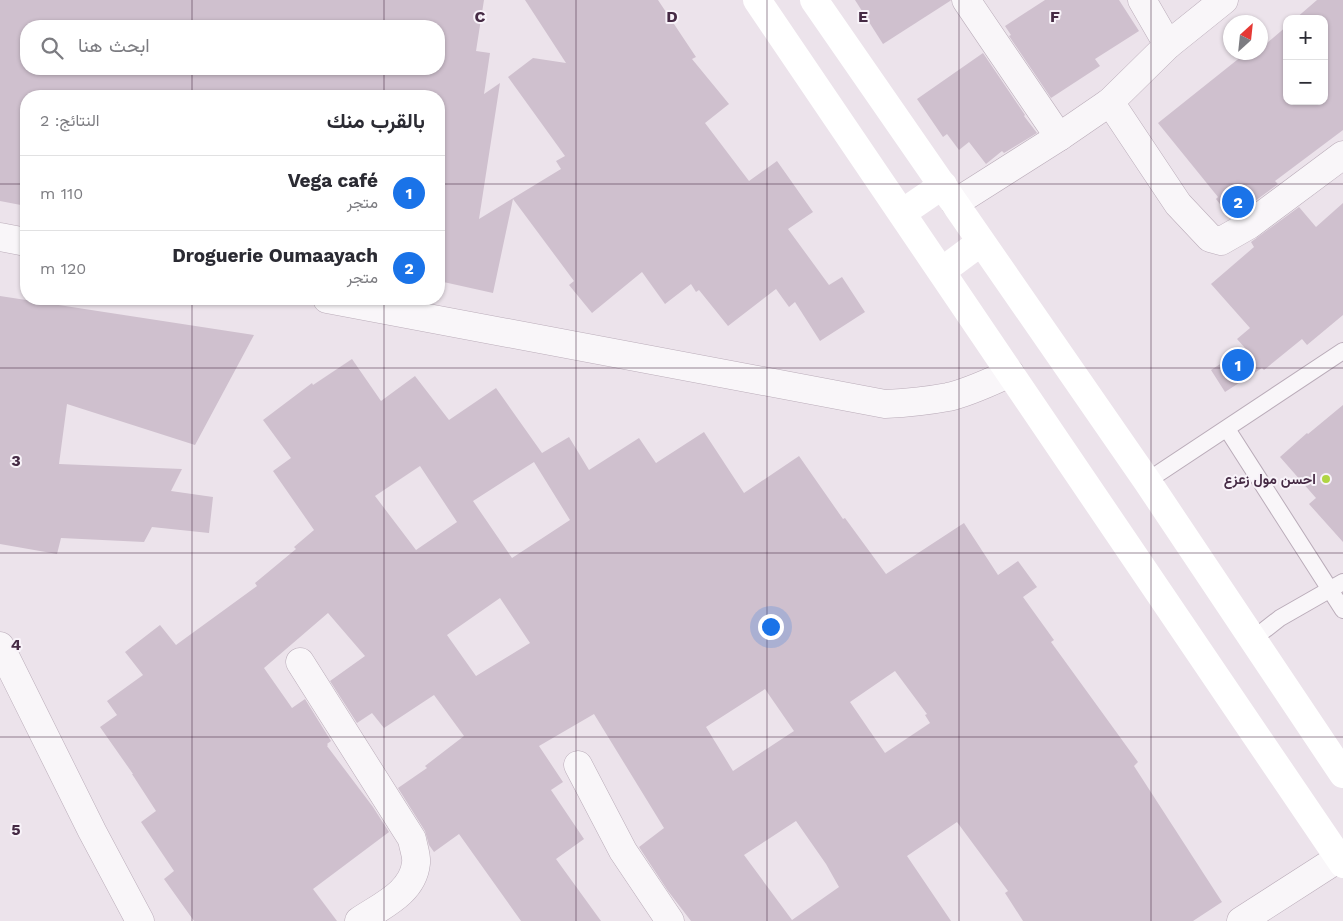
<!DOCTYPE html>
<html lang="ar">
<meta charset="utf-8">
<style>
:root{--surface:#fff;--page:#f2f2f3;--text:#2b2b33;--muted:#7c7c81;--line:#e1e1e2;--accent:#1a73e8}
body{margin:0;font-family:"Work Sans",Vazirmatn,sans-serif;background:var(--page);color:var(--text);direction:rtl}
.controls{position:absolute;right:15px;top:15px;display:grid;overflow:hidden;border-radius:10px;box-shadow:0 1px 4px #0004}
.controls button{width:45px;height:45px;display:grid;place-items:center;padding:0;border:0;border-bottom:1px solid var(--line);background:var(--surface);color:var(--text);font:25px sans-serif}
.compass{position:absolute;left:1223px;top:15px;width:45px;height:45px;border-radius:50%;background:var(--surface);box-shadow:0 1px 4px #0004;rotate:27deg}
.you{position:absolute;left:770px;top:626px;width:18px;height:18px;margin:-12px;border:4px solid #fff;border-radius:50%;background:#1a73e8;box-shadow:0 0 0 8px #1a73e833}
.badge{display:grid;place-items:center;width:32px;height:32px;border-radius:50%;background:var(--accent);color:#fff;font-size:16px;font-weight:700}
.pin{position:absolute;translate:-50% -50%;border:2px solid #fff;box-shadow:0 1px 5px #0006}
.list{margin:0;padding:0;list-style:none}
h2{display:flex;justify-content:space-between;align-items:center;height:65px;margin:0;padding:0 20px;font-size:21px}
h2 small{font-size:16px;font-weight:400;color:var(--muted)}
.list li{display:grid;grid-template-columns:32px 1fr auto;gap:15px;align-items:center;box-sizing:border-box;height:75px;padding:0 20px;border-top:1px solid var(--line)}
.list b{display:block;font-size:19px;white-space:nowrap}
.list p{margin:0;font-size:16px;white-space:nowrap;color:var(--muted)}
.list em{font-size:16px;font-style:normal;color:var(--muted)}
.icon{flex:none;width:28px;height:28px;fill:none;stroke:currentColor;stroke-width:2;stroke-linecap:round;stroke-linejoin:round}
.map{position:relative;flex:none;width:1343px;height:921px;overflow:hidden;direction:ltr}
.search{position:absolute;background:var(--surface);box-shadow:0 1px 4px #0004;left:20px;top:20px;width:425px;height:55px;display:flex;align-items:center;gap:12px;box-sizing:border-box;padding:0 18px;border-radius:20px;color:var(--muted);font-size:19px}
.panel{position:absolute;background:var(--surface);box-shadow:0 1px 4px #0004;left:20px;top:90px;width:425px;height:215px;border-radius:20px;direction:rtl}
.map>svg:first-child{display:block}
.building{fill:#cfc0ce;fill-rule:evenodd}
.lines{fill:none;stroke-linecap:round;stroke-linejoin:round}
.service-casing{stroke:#baacb9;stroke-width:18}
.minor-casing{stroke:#baacb9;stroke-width:29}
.service{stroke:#f9f6f9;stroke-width:16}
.minor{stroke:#f9f6f9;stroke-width:28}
.secondary{stroke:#fff;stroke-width:28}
.grid{fill:none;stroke:#452a44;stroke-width:1;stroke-opacity:0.55}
.poi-dot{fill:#b0d543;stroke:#f8f3f9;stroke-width:2}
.labels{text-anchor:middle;stroke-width:4;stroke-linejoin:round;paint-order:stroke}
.poi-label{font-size:14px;font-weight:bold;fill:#452a44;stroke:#f8f3f9;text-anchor:end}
.grid-label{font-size:16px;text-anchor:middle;font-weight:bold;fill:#452a44;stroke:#f8f3f9;stroke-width:4;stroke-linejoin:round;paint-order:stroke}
</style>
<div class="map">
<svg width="1343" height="921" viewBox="0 0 1343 921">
<rect width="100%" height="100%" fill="#ece3eb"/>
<g class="building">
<path d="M0 0H484L476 51 490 53 484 94 500 83 479 219 561 169 556 161 565 156 508 77 533 58 566 63 525 0H658L696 57 692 59 729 104 705 123 749 181 777 161 813 212 788 229 829 285 842 277 865 312 820 341 795 302 789 307 776 289 728 326 699 290 696 292 691 284 665 304 642 272 592 313 569 285 574 281 513 199 493 293 439 281V96H26V206L0 201ZM26 26H439V69H26Z"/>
<path d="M855 0H951L950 1 883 44Z"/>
<path d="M1045 0H1119L1139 31 1095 59 1100 66 1051 98 1009 36 1011 35 1005 26Z"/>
<path d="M1317 0H1343V130L1275 181 1278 184 1240 212 1231 218 1216 199 1218 197 1158 123 1247 52H1260V42L1264 39 1267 43 1287 26V101H1324V19H1295Z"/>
<path d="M983 53 1025 115 1024 116 1037 133 1004 153 1002 151 986 164 969 142 959 150 947 134 943 137 917 99Z"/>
<path d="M1343 203V315L1307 345 1302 339 1264 370 1262 368 1225 392 1211 370 1245 348 1237 339 1250 328 1211 284 1254 247 1251 242 1299 207 1316 227Z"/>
<path d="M0 296 254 335 195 445 67 404 59 464 182 469 171 491 213 497 209 533 152 527 144 542 61 538 57 554 0 544Z"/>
<path d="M352 359 381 401 415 376 449 420 496 388 542 453 569 437 589 470 639 438 656 463 704 432 744 493 799 456 843 519 845 518 886 574 964 523 998 575 1018 561 1037 587 1023 597 1054 640 1051 642 1138 762 1134 766 1222 902 1193 921H1023L1005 893 1008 891 957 822 907 856 951 921H691L668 891 639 847 664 828 594 714 539 746 563 782 551 790 584 839 556 859 601 921H521L459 834 434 852 429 845 425 831 398 788 427 768 425 766 464 736 434 695 384 728 372 713 357 723 330 681 365 656 328 613 264 668 292 708 305 699 331 741 327 744 328 745 327 746 373 807 389 832 313 889 337 921H194L164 879 174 871 141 822 156 811 132 774H133L100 727 117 715 107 701 143 675 125 652 160 625 176 645 257 586 255 583 296 549 294 547 314 530 273 471 291 458 263 420 312 383 313 385ZM534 462 570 520 512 558 473 501ZM420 466 457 522 416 550 375 496ZM500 598 530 643 476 676 447 635ZM895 671 927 714 925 715 930 723 885 753 850 702ZM765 689 794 731 733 771 706 727ZM796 821 826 864 839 887 792 920 744 855Z"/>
<path d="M1343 405V542L1309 504 1316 498 1280 457 1307 433 1308 434Z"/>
</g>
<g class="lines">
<defs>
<g id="service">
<path d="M1227 429 1343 610"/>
<path d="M1147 481 1343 351"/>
<path d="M1253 639 1280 618 1343 582"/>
</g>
<g id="minor">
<path d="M966 0 1059 137"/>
<path d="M1142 0 1168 45"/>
<path d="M1110 102 1178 204 1210 238 1221 241 1249 225 1343 155"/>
<path d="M955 203 1059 137 1110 102 1168 45 1224 0"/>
<path d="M0 237 26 242"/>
<path d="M327 299 885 404C906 403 927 401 948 397 970 392 990 382 1010 373"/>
<path d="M0 646 92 831 140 921"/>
<path d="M300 662 412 839C413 846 417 856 416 863 413 893 381 906 359 921"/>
<path d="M578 765 623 851 670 921"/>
<path d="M1241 921 1339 858"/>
</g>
</defs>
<use href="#service" class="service-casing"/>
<use href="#minor" class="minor-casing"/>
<use href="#service" class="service"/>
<use href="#minor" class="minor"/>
<g class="secondary">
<path d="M757 0 1343 864"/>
<path d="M814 0 1147 481 1343 774"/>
<path d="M902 213 943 185"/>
<path d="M942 271 981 242"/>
</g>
</g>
<path class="grid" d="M192 0V26M384 0V26M576 0V921M767 0V921M959 0V921M1151 0V921M192 69V96M384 69V96M0 184H26M439 184H1343M192 299V921M384 299V921M0 368H1343M0 553H1343M0 737H1343"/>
<circle class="poi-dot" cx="1326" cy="479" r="5"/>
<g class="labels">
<g class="poi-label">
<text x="1316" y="484">احسن مول زعزع</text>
</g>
</g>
<g class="grid-label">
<text x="480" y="22">C</text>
<text x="672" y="22">D</text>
<text x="863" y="22">E</text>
<text x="1055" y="22">F</text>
<text x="16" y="466">3</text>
<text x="16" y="650">4</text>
<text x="16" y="835">5</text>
</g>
</svg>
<div class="controls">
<button>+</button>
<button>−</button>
</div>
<svg class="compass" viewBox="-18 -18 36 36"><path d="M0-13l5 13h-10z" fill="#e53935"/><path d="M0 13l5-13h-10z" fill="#7c7c81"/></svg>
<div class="you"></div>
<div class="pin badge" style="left:1238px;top:365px">1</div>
<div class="pin badge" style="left:1238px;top:202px">2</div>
<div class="search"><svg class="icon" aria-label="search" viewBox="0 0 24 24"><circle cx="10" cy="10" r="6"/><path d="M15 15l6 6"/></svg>ابحث هنا</div>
<section class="panel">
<h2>بالقرب منك<small>النتائج: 2</small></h2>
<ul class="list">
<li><span class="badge">1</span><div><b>Vega café</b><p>متجر</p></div><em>110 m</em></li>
<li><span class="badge">2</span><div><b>Droguerie Oumaayach</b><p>متجر</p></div><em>120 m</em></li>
</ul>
</section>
</div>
